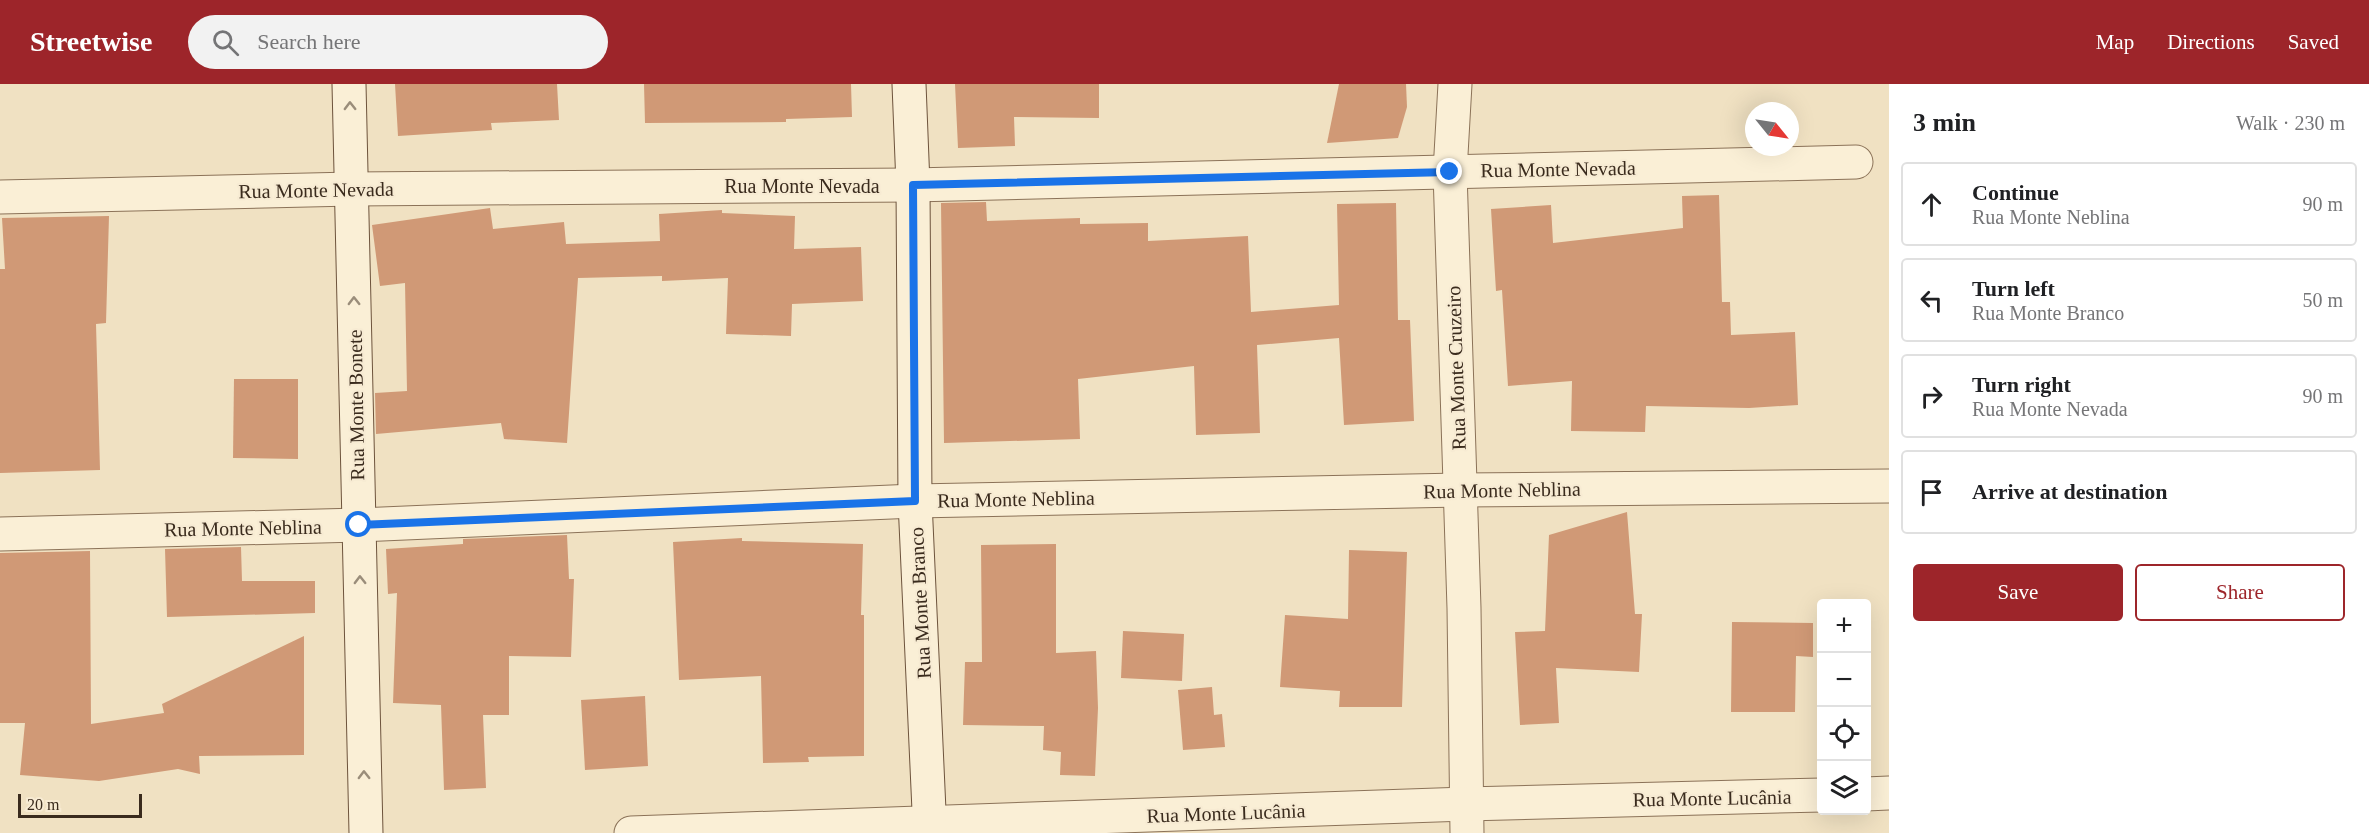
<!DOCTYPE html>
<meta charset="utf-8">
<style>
:root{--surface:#fff;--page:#f2f2f2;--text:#202124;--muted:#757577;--line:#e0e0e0;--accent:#9d252a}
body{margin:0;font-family:Georgia,serif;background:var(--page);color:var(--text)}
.controls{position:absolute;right:18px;bottom:18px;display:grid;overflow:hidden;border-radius:6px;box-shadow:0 6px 24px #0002}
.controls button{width:54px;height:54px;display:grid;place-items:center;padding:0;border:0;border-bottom:2px solid var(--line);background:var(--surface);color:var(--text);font:30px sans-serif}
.compass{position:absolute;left:1745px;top:18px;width:54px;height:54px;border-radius:50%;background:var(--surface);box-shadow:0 6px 24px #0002;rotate:120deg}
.scale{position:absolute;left:18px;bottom:15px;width:124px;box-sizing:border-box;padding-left:6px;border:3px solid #3a2b1d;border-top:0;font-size:16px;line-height:21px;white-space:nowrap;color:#3a2b1d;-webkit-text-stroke:4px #f7ebd3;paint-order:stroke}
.stop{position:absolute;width:18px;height:18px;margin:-14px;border:4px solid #1a73e8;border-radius:50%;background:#fff}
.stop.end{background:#1a73e8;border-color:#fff;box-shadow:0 2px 6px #0008}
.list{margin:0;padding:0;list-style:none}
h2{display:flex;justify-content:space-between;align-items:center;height:78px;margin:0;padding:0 24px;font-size:26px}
h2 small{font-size:20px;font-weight:400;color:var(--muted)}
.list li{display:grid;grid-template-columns:39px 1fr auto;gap:18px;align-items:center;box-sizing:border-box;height:84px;margin:0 12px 12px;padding:0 12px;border:2px solid var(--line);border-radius:6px}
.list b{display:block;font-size:22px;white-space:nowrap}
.list p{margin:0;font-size:20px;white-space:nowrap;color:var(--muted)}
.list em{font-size:20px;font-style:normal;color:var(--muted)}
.actions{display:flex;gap:12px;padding:18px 24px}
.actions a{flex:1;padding:14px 0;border:2px solid var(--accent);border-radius:6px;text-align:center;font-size:21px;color:var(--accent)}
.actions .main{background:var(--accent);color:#fff}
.icon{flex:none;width:33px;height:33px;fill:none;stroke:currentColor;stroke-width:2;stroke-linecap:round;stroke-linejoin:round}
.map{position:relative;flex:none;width:1889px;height:749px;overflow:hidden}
header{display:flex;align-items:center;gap:36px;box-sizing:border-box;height:84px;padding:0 30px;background:var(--accent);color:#fff}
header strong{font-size:28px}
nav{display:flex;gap:33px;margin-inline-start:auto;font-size:21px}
.search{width:420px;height:54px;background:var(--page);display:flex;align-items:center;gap:15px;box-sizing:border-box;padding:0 21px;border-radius:33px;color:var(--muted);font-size:22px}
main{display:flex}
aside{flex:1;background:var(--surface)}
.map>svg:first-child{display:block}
.building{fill:#d09976}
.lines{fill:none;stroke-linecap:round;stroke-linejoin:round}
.street-casing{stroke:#8b7258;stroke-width:35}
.secondary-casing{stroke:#6d533c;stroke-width:35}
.street{stroke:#faefd6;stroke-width:33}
.secondary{stroke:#faefd6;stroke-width:33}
.oneway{stroke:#9a8d7a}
.route{stroke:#1a73e8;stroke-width:8}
.labels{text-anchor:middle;stroke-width:4.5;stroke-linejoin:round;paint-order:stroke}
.street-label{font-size:20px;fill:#3a2b1d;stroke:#f7ebd3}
</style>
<header>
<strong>Streetwise</strong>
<div class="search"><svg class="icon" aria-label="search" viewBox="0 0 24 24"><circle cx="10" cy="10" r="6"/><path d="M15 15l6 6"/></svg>Search here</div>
<nav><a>Map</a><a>Directions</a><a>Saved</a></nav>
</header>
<main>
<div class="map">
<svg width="1889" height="749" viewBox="0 0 1889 749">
<rect width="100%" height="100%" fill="#f0e1c2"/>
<g class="building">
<path d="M395 0H557L559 36 491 39 492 46 398 52Z"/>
<path d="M644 0H851L852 33 786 35V38L645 39Z"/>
<path d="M955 0H1099V34L1014 33 1015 62 958 64Z"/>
<path d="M1339 0H1406L1407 23 1398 54 1327 59Z"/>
<path d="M1719 111 1722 218H1730L1731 251 1795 248 1798 321 1749 324 1646 322 1645 348 1571 347 1572 297 1508 302 1502 206 1496 207 1491 125 1551 121 1553 159 1683 144 1682 112Z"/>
<path d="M986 118 987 137 1080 134V140L1148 139V157L1248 152 1251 228 1339 221 1337 120 1396 119 1398 236H1410L1414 337 1344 341 1339 254 1257 261 1260 349 1196 351 1194 282 1078 295 1080 355 944 359 941 119Z"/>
<path d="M490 124 493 145 564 138 566 160 660 157 659 130 722 126V129L795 132 794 165 861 163 863 217 792 220 791 252 726 250 728 194 662 197V192L578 194 567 359 504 355 501 339 376 350 375 309 407 307 405 199 380 202 372 141Z"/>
<path d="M109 132 106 239 96 240 100 386 0 389V185H5L2 134Z"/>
<path d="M234 295H298V375L233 374Z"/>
<path d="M1627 428 1635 530H1642L1639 588 1556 584 1559 639 1520 641 1515 548 1545 547 1549 451Z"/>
<path d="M567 451 569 495H574L571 573 509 572V631H483L486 704 444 706 441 621 393 619 397 509 388 510 386 465 463 460V455Z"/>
<path d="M742 454V457L863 460 861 531H864V672L808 673 809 678 763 679 761 592 679 596 673 458Z"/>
<path d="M1056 460V569L1096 567 1098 624 1095 692 1060 691 1061 668 1043 666 1044 642 963 641 965 578H982L981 461Z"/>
<path d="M241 463 242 497H315V529L167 533 165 465Z"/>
<path d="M1349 466 1407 468 1402 623H1339L1340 607 1280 603 1285 531 1348 535Z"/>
<path d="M90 467 91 640 164 629 162 620 304 552V671L199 672 200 690 178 685 99 697 20 691 25 639H0V469Z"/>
<path d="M1732 538 1813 539V573L1796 572 1795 628H1731Z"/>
<path d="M1123 547 1184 550 1182 597 1121 594Z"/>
<path d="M1212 603 1214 631 1222 630 1225 663 1183 666 1178 606Z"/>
<path d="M645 612 648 682 585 686 581 616Z"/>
</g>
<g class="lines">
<defs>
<g id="street">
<path d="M1455 0 1450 88 1464 524 1467 749"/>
<path d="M0 113 352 105 913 101 1856 78"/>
<path d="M0 450 359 441 915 417 1460 406 1889 402"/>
<path d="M1866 710 1889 709"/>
<path d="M631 749 1466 720 1822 711"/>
</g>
<g id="secondary">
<path d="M349 0 366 749"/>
<path d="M909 0 913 101 915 417 930 749"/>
</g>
</defs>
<use href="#street" class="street-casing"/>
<use href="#secondary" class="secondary-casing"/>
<use href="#street" class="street"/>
<use href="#secondary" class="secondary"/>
</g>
<defs><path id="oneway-chevron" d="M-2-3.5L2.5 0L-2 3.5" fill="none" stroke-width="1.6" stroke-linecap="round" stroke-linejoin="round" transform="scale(1.5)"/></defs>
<g class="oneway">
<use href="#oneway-chevron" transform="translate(350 22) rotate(-91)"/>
<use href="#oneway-chevron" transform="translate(354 217) rotate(-91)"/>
<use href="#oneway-chevron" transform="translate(360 496) rotate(-91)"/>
<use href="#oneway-chevron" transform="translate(364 691) rotate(-91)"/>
</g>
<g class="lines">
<path class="route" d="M359 441 915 417 913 101 1450 88"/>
</g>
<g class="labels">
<g class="street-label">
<text transform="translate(1558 85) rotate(-1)" y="7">Rua Monte Nevada</text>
<text x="802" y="109">Rua Monte Nevada</text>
<text transform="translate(316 106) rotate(-1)" y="7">Rua Monte Nevada</text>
<text transform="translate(1456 284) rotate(-92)" y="7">Rua Monte Cruzeiro</text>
<text transform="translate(356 321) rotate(-91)" y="7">Rua Monte Bonete</text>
<text transform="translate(1502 406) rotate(-1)" y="7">Rua Monte Neblina</text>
<text transform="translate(1016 415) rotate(-1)" y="7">Rua Monte Neblina</text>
<text transform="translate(243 444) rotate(-1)" y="7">Rua Monte Neblina</text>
<text transform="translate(920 519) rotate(-93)" y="7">Rua Monte Branco</text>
<text transform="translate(1712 714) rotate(-1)" y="7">Rua Monte Lucânia</text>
<text transform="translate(1226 729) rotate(-2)" y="7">Rua Monte Lucânia</text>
</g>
</g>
</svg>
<div class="controls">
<button>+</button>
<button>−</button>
<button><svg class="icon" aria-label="locate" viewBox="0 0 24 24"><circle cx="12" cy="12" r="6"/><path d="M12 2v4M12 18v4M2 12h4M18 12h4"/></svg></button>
<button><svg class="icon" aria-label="layers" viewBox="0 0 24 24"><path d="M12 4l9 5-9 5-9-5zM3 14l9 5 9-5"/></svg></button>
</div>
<svg class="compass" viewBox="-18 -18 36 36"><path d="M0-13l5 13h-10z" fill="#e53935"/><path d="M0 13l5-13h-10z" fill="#757577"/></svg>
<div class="scale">20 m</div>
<div class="stop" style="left:359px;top:441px"></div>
<div class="stop end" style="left:1450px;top:88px"></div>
</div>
<aside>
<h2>3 min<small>Walk · 230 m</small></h2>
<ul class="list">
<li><svg class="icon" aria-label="ahead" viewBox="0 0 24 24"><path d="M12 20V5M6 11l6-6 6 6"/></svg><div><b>Continue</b><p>Rua Monte Neblina</p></div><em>90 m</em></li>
<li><svg class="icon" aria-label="left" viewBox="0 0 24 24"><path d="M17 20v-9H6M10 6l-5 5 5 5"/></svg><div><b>Turn left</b><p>Rua Monte Branco</p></div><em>50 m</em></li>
<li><svg class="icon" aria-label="right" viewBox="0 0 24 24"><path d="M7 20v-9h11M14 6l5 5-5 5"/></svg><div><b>Turn right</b><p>Rua Monte Nevada</p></div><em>90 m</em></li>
<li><svg class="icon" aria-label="arrive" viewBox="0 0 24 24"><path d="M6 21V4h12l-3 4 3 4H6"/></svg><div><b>Arrive at destination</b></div></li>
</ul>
<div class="actions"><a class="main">Save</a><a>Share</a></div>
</aside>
</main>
